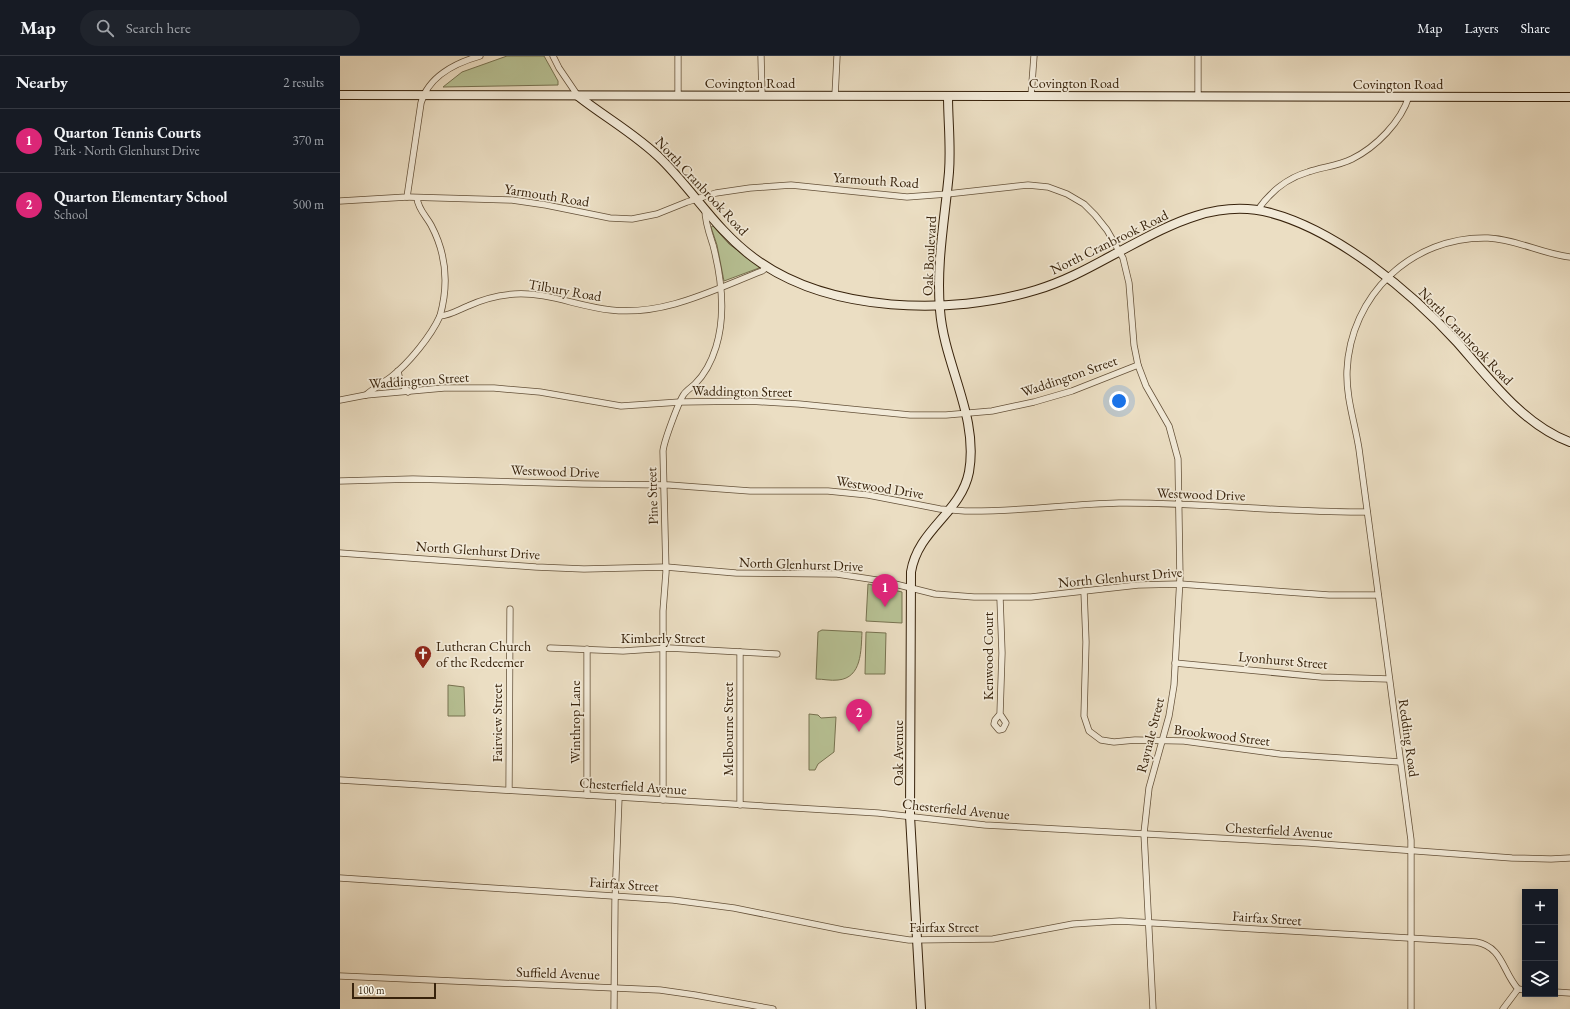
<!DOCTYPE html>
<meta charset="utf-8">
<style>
:root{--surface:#171b24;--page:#20242c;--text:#f1f3f6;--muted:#9ea1a6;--line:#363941;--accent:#db2777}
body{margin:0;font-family:"EB Garamond",serif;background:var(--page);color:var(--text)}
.controls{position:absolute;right:12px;bottom:12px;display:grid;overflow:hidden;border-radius:0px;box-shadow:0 2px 10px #0003}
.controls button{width:36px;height:36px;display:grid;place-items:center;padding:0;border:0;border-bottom:1px solid var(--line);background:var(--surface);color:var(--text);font:20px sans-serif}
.scale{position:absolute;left:12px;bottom:10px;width:84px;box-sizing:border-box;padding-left:4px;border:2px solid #37220b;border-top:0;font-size:11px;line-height:14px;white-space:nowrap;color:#37220b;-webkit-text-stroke:3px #f2ead8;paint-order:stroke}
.you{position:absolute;left:779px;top:345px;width:14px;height:14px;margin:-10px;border:3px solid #fff;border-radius:50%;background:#1a73e8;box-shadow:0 0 0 6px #1a73e833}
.badge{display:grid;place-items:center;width:26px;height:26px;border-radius:50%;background:var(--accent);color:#fff;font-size:13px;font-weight:700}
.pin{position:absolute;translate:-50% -33px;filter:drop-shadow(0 1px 2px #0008)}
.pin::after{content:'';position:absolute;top:21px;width:14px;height:12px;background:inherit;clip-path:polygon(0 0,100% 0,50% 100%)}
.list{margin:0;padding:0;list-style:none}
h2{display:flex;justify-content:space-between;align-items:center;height:52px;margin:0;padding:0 16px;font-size:17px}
h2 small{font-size:13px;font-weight:400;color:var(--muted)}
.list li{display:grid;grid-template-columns:26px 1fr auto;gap:12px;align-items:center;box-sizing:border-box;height:64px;padding:0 16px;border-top:1px solid var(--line)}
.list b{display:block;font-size:15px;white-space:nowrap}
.list p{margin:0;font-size:13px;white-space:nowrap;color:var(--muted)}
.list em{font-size:13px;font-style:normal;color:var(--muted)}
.icon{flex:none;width:22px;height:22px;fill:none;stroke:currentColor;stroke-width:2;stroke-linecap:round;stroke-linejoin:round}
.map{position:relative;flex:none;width:1230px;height:953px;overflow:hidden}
header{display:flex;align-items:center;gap:24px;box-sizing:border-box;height:56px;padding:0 20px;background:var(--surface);border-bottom:1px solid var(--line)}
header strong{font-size:19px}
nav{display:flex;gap:22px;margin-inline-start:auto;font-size:14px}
.search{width:280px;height:36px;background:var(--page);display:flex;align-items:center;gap:10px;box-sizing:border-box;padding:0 14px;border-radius:22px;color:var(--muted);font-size:15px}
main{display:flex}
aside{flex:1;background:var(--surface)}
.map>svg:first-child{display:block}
.green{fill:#b7c194;stroke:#777250}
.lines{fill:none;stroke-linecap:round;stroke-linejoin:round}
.street-casing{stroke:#645139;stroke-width:7}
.secondary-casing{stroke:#37220b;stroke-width:10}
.street{stroke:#f2ead8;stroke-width:5.5}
.secondary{stroke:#f2ead8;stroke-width:8}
.labels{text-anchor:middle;stroke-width:3.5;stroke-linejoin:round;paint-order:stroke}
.street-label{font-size:14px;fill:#37220b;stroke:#f2ead8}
.poi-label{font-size:14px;fill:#37220b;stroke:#f2ead8;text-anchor:start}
</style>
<header>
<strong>Map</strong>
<div class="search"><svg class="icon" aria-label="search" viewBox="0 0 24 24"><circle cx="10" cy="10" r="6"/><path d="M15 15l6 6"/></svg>Search here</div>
<nav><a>Map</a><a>Layers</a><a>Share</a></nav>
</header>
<main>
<aside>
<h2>Nearby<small>2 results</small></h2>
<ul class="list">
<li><span class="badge">1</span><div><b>Quarton Tennis Courts</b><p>Park · North Glenhurst Drive</p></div><em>370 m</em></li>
<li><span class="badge">2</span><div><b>Quarton Elementary School</b><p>School</p></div><em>500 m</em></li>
</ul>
</aside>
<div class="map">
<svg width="1230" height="953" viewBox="0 0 1230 953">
<rect width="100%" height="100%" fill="#ebdec3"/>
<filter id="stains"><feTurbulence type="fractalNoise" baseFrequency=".005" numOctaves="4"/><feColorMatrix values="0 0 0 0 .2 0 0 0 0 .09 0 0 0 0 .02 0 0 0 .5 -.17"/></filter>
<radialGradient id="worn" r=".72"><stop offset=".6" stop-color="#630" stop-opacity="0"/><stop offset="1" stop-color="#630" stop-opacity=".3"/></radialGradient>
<g class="green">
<path d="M167 0H204L218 25V29L103 31 122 16Z"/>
<path d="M373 170 389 188 419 210V212L384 225 377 189 371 171Z"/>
<path d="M528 528 562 536V567L526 565Z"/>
<path d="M482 574 522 576C521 594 522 622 498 624 491 625 483 623 476 623L478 576Z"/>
<path d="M526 576 546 577 545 618H525Z"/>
<path d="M108 629 124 631 125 660H108Z"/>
<path d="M469 658 478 659 481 662 496 661 494 696 478 708 475 714H469Z"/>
</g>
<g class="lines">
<defs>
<g id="street">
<path d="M213 0 219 12 238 40"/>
<path d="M338 0V40"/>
<path d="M421 0 422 40"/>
<path d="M858 0V40"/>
<path d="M495 40 497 0"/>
<path d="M691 40 694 0"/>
<path d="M67 141 172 144 206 149 270 162 292 163 317 158 347 146 376 137 410 132 451 129 567 141 607 138 688 129 708 131 727 138 744 148 755 159 767 174 783 202 789 227 794 289 798 309 806 330 829 370 838 403 840 522 834 629 829 660 809 732 804 777 813 953"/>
<path d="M77 142C78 153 86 160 91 169 107 199 109 228 100 260"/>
<path d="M0 145 67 141 81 47C88 21 115 7 140 0"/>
<path d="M917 155C929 137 947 122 968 116 982 111 998 110 1012 103 1036 91 1061 66 1069 40"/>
<path d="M58 315 60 325 68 336"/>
<path d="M26 339C34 332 43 327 51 321 69 307 91 280 100 260 111 259 118 254 128 250 143 243 159 239 175 238 208 236 239 251 271 254 324 260 373 234 422 215L427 211"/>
<path d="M0 344 26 339 104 332H154L200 336 281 350 340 346 409 345 459 348 570 359H606L652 355 694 346 732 335 798 309"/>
<path d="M0 425 73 423 243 428 329 429 410 435H488L528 439 600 453 625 455C677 456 728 448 779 447 862 446 944 457 1027 456"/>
<path d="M0 497 196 511 244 513 326 511 396 517 497 518 543 525 595 538 634 541H691L798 529 840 528 989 539H1038"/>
<path d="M744 535 746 586 744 660 749 675 761 684 774 686 795 684 844 685 940 698 1060 706"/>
<path d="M210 592 283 595 329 592 437 598"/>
<path d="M835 607 981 621 1049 623"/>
<path d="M660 658 666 667 663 673 659 674 654 668 655 664 660 658 662 597 660 542"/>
<path d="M0 724 538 757 645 769 968 787 1172 802 1211 803 1230 802"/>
<path d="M169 734 170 553"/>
<path d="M247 739V593"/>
<path d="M323 744V555L326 516 323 395C324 385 339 345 344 338 347 334 352 331 355 328 365 318 372 304 376 291 386 259 381 220 373 189 369 177 365 166 365 154"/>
<path d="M400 749V596"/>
<path d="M0 822 333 844 394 852 503 874 569 884 653 883 733 868 780 865 1136 886C1163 891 1162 915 1178 933L1185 934"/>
<path d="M0 920 320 934 355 939 433 953"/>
<path d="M1215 936 1230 937"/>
<path d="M274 953 275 845 279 741"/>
<path d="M1071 953V784L1019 393C1015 367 1006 342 1007 315 1010 239 1072 180 1148 182 1176 183 1202 198 1230 201"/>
<path d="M1163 953 1178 933"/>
</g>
<g id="secondary">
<path d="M0 39 1230 41"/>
<path d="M238 40C266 62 297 79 322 104 354 136 377 175 414 202 488 257 611 260 696 234 723 226 747 213 771 200 821 174 872 141 931 157 998 175 1071 236 1117 286 1149 322 1183 369 1230 386"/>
<path d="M581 953 570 760 571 516C578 473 621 457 629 416 639 360 604 309 600 254 596 207 605 162 609 116 611 90 608 65 608 40"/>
</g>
</defs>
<use href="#street" class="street-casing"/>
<use href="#secondary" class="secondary-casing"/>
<use href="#street" class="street"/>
<use href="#secondary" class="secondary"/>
</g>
<defs>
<symbol id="church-pin" viewBox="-11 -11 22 30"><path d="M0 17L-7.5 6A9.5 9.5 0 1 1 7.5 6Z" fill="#8f2418" stroke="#f2ead8"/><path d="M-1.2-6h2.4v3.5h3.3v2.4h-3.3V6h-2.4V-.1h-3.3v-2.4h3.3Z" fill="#fff"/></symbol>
</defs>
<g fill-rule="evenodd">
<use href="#church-pin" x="73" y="588" width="20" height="27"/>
</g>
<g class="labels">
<g class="street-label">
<text x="410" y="32">Covington Road</text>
<text x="734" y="32">Covington Road</text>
<text x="1058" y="33">Covington Road</text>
<text transform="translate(536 124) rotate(4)" y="5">Yarmouth Road</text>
<text transform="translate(362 130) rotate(47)" y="5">North Cranbrook Road</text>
<text transform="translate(207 139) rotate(9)" y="5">Yarmouth Road</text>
<text transform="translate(769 186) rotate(-26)" y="5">North Cranbrook Road</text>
<text transform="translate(589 200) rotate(-87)" y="5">Oak Boulevard</text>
<text transform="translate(225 234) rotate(10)" y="5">Tilbury Road</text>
<text transform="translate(1126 280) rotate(46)" y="5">North Cranbrook Road</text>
<text transform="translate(729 320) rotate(-19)" y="5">Waddington Street</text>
<text transform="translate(79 324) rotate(-4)" y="5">Waddington Street</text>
<text transform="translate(402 335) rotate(1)" y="5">Waddington Street</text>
<text transform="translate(215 415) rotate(2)" y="5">Westwood Drive</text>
<text transform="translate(540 431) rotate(9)" y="5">Westwood Drive</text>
<text transform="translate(861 438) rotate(2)" y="5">Westwood Drive</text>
<text transform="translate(312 440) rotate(-92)" y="5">Pine Street</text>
<text transform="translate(138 494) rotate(4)" y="5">North Glenhurst Drive</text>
<text transform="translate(461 508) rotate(2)" y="5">North Glenhurst Drive</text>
<text transform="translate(780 521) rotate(-5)" y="5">North Glenhurst Drive</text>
<text x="323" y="587">Kimberly Street</text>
<text transform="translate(648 600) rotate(-90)" y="5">Kenwood Court</text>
<text transform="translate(943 604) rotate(5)" y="5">Lyonhurst Street</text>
<text transform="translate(235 666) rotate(-90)" y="5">Winthrop Lane</text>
<text transform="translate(157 667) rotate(-90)" y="5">Fairview Street</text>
<text transform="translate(388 673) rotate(-90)" y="5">Melbourne Street</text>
<text transform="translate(810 679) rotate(-76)" y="5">Raynale Street</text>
<text transform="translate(882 679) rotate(7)" y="5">Brookwood Street</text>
<text transform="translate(1069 682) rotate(82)" y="5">Redding Road</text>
<text transform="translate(558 697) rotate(-90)" y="5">Oak Avenue</text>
<text transform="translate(293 730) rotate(4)" y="5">Chesterfield Avenue</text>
<text transform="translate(616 753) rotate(6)" y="5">Chesterfield Avenue</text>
<text transform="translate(939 774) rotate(3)" y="5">Chesterfield Avenue</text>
<text transform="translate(284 828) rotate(4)" y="5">Fairfax Street</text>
<text transform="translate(927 862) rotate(4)" y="5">Fairfax Street</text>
<text x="604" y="876">Fairfax Street</text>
<text transform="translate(218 917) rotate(2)" y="5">Suffield Avenue</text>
</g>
<g class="poi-label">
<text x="96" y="595">Lutheran Church<tspan x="96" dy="16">of the Redeemer</tspan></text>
</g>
</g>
<rect width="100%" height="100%" filter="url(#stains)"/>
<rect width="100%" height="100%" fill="url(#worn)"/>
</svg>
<div class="controls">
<button>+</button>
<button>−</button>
<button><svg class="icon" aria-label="layers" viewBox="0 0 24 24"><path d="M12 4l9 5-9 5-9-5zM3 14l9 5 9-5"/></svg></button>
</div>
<div class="scale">100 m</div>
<div class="you"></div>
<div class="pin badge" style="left:545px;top:551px">1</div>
<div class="pin badge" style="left:519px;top:676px">2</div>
</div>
</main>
